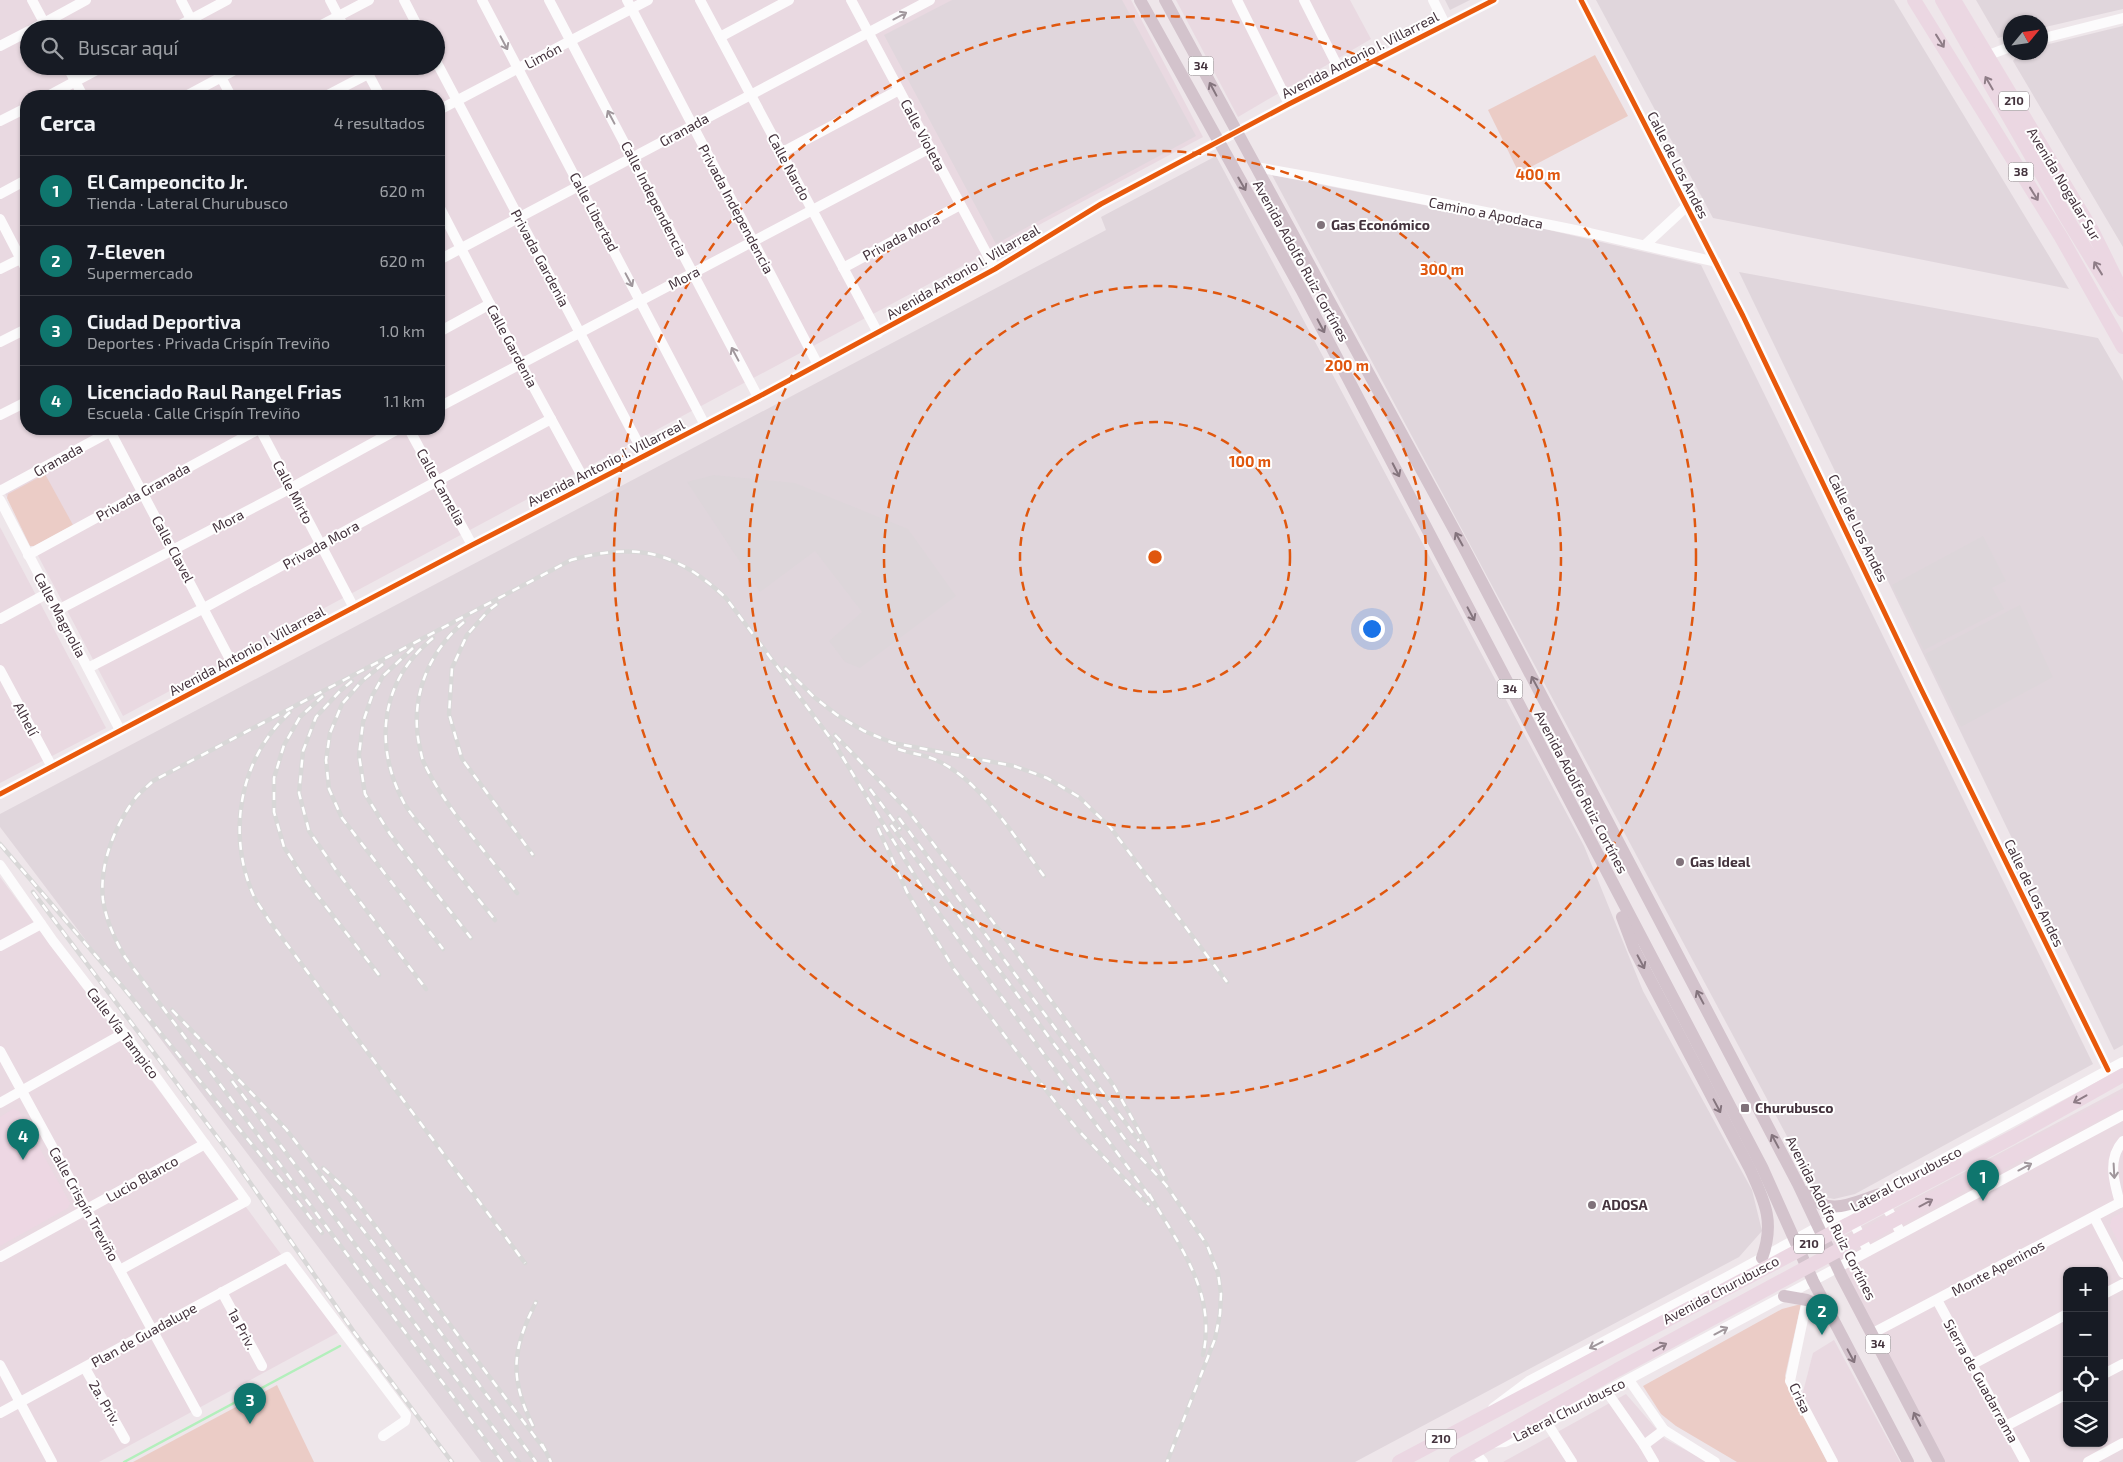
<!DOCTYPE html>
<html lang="es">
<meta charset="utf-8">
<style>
:root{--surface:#171b24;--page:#20242c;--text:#f1f3f6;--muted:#9ea1a6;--line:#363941;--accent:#0f766e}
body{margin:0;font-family:"Exo 2",sans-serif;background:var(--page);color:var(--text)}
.controls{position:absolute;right:15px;bottom:15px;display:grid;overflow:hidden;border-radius:10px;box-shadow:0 1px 4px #0004}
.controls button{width:45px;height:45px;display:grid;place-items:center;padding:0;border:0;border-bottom:1px solid var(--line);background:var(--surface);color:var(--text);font:25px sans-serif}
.compass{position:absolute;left:2003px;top:15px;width:45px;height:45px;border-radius:50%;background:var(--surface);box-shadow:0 1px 4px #0004;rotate:61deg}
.you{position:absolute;left:1371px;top:628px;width:18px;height:18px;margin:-12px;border:4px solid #fff;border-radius:50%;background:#1a73e8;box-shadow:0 0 0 8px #1a73e833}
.badge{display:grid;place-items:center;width:32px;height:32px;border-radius:50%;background:var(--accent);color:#fff;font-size:16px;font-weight:700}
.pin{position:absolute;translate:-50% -41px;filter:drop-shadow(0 1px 2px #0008)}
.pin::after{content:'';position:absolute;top:26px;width:18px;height:15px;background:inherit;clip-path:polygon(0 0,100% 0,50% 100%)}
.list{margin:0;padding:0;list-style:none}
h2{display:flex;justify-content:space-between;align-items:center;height:65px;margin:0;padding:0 20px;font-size:21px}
h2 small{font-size:16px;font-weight:400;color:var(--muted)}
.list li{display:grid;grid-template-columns:32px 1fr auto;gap:15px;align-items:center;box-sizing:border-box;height:70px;padding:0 20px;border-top:1px solid var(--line)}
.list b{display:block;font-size:19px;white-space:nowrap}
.list p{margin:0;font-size:16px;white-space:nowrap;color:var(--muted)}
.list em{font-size:16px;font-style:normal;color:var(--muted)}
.icon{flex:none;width:28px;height:28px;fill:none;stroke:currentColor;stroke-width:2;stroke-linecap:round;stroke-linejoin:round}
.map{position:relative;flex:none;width:2123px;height:1462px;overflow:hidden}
.search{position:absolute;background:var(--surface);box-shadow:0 1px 4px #0004;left:20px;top:20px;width:425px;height:55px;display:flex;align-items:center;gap:12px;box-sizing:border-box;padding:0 18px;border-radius:28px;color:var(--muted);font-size:19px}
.panel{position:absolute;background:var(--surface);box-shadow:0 1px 4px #0004;left:20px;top:90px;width:425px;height:345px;border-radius:20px}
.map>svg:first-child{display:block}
.residential{fill:#e9d9e1;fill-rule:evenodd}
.industrial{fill:#e0d6dc}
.education{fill:#edd7e3}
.green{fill:#ebccc6}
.parking{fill:#ddd6da}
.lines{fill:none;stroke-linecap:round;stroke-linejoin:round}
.stream{stroke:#b3efbc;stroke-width:2.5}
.minor{stroke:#fcfbfc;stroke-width:10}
.major{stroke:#d3c3cc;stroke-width:12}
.highway{stroke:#ebd7e2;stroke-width:14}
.rail-casing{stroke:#d8d7d7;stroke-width:4.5}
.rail{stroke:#fff;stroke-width:2.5;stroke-dasharray:8;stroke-linecap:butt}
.cycleway-casing{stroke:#fff;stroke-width:8}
.cycleway{stroke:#e8590c;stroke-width:5}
.oneway{stroke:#a0979c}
.oneway2{stroke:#8f7d87}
.oneway3{stroke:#84747d}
.ring{fill:none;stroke:#e0570e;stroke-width:2.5;stroke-dasharray:9 6}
.poi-dot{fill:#80727a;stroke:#fff;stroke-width:2}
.labels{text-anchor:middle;stroke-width:4;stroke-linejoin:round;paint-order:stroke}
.shield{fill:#fff;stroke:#7c7077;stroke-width:1}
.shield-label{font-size:12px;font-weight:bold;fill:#44333d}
.street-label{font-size:14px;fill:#44333d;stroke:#fff}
.poi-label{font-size:14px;font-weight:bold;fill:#44333d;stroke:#fff;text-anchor:start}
.centre{fill:#e0570e;stroke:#fff;stroke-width:2.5}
.ring-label{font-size:15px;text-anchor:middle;font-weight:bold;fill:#e0570e;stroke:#fff;stroke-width:4;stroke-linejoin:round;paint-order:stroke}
</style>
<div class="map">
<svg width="2123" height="1462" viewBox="0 0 2123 1462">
<rect width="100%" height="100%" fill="#eee6ea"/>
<g class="residential">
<path d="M0 0H1131L1203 137 123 716 0 484ZM29 29H436V66H29ZM26 96H439V429H26Z"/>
<path d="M1176 0H1350L1371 39 1238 117Z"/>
<path d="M0 527 106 728 0 783Z"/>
<path d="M0 877 339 1332 99 1462H0Z"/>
<path d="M2123 1088V1462H1932L1820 1248ZM2067 1271H2104V1443H2067Z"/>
<path d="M1834 1340 1900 1462H1785L1813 1353Z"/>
<path d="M1626 1394 1665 1439 1708 1462H1503Z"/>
</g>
<g class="industrial">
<path d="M952 0H1122L1196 136 996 244 884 35Z"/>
<path d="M1445 0H1470L1450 10Z"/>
<path d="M1596 0H1894L2069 289 1713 218Z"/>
<path d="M1976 0H2123V9L2041 28 2040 22H2010V35L1998 38Z"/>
<path d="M2123 26V247L2013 61 2019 53 2040 52 2041 46Z"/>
<path d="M1216 156 1584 846 1643 991 1752 1190 1762 1231 1739 1257 1355 1462H481L0 827V814L1106 230 1101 217Z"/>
<path d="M1272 175 1540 228 1701 265 2093 1064 1855 1194 1834 1199 1819 1196Z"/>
<path d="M1739 272 2098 338 2123 381V1045L2114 1050Z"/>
</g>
<g class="education">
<path d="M13 1109 19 1111 70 1203 68 1208 0 1246V1117Z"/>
<path d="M2123 1212V1251L2110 1226 2112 1218Z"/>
</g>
<g class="green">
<path d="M1595 55 1628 116 1519 173 1488 110Z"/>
<path d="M45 474 73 525 34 546H30L7 498 8 494Z"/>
<path d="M1801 1304 1785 1376 1827 1462H1737L1676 1426 1661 1414 1643 1386 1782 1309Z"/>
<path d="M277 1385 314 1462H133Z"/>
</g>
<g class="parking">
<path d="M714 475 795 483 908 529 956 596 860 668 845 662 829 641 862 612 815 551 760 592 687 482Z"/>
<path d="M1983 536 2006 581 1992 588 2004 609 1924 650 1892 585Z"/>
<path d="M2020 605 2053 677 1961 727 1925 654Z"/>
</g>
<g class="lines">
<path class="stream" d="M124 1462 340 1346"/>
<g class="minor">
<path d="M32 0 47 28"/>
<path d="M181 0 196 29"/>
<path d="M330 0 345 29"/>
<path d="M404 0 419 29"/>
<path d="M482 0 705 425"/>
<path d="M549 0 758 397"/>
<path d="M627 0 818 365"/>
<path d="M700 0 878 333"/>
<path d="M851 0 995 269"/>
<path d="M1237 0 1289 104"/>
<path d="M1304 0 1343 77"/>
<path d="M1433 0 1445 24"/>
<path d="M1581 0 1743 316 1921 689 2108 1070"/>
<path d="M33 29 86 0"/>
<path d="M173 29 227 0"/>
<path d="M314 29 369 0"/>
<path d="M720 37 789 0"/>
<path d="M2040 39 2123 18"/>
<path d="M0 46 29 31"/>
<path d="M1986 56 2010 47"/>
<path d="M436 61 645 456"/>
<path d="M67 66 83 96"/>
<path d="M215 66 231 96"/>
<path d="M364 66 380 96"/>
<path d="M48 96 104 66"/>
<path d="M186 96 242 66"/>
<path d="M326 96 368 74"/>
<path d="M439 110 648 0"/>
<path d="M0 121 26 108"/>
<path d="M781 153 899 90"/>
<path d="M1256 167 1322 179 1590 233 1716 262"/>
<path d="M0 194 26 180"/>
<path d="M439 206 521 364 587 485"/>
<path d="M0 219 26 269"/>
<path d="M1645 245 1686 207"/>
<path d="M439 260 930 0"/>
<path d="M843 268 960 205"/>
<path d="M0 269 26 256"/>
<path d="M439 332 490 304"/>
<path d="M0 342 26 329"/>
<path d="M439 407 930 148"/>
<path d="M0 415 26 402"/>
<path d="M109 429 235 669"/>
<path d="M260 429 354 608"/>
<path d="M409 429 472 545"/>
<path d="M0 491 115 429"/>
<path d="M0 500 120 730"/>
<path d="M28 555 259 429"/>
<path d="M58 610 291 488 398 429"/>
<path d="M0 619 48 593"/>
<path d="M88 668 204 608 551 419"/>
<path d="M0 670 52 767"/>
<path d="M0 794 472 545 758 397 995 269 1101 204 1289 104 1494 0"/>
<path d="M0 865 53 941 124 1033 246 1201 120 1270"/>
<path d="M0 946 41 924"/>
<path d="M0 1051 197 1412"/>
<path d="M0 1103 124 1033"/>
<path d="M1873 1197 2123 1062"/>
<path d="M1882 1199 1901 1233"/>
<path d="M2120 1203C2114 1182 2107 1159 2123 1141"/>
<path d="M1850 1216 1868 1251"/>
<path d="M2094 1217 2123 1273"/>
<path d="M0 1257 205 1144"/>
<path d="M222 1292 262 1366"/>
<path d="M2104 1294 2123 1284"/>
<path d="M1807 1300 1790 1381 1833 1462"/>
<path d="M1937 1300 2025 1462"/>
<path d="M1873 1333 2123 1201"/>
<path d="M1973 1364 2067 1314"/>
<path d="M0 1365 52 1462"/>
<path d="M85 1368 125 1439"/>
<path d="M2104 1374 2123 1364"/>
<path d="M1629 1380 1664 1430 1715 1462"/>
<path d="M1607 1392 1644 1445 1654 1462"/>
<path d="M1493 1408 1529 1381 1727 1277 1858 1205"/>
<path d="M0 1413 287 1257 406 1415 405 1421 383 1436"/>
<path d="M1547 1423 1572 1462"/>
<path d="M2006 1426 2067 1394"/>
<path d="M1490 1443 1505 1442 1547 1423 2123 1115"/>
<path d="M1644 1445 1664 1430"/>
<path d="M1474 1451 1483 1462"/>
<path d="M2088 1462 2123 1443"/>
</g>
<g class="major">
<path d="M1140 0 1301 289 1762 1167 1813 1281 1908 1462"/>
<path d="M1165 0 1463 546 1798 1184 1842 1277 1939 1462"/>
<path d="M1622 917 1634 949 1750 1169C1765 1202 1775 1222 1762 1258"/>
<path d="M1805 1192C1828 1218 1852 1203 1880 1194"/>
<path d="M1784 1296 1807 1300 1826 1308"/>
</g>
<g class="highway">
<path d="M1914 0 2061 237 2123 347"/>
<path d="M1942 0 2066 217 2123 310"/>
<path d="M1954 0 2092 230 2123 293"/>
<path d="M1399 1462 2013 1137 2123 1075"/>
<path d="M1456 1462 1617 1370 2020 1152 2123 1100"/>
</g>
<defs>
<g id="rail">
<path d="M497 604 489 610 467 635 452 668 449 714 462 759 533 855"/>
<path d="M464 622C428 652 410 698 419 744 421 750 421 757 424 763 445 808 487 853 517 893"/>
<path d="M433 638C382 679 373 741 402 799 408 812 420 824 429 836 450 864 473 892 495 920"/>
<path d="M413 648 383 676 372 696 363 722 359 755 365 794 390 834 471 938"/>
<path d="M383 664 362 681 342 704 330 733 326 760 329 789 342 818 443 949"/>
<path d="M785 668 814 697 837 715 864 731 893 743 1014 766 1047 778 1079 797 1110 827 1227 982"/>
<path d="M352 681 340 691 316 717 303 751 299 793 309 831 336 870 426 989"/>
<path d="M323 696 300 717 284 745 274 778V812L284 847 306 881 379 975"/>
<path d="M290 712C240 758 227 831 252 892 256 902 263 910 268 919L525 1263"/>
<path d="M835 735 909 812 1000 931 1114 1086 1166 1179"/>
<path d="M898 749C909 753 920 754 931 758 979 776 1014 837 1044 876"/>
<path d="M870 789 900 829"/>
<path d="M899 818 1139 1141"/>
<path d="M891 825 1130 1146 1166 1185 1207 1245 1218 1273 1221 1294 1220 1314 1215 1339 1167 1462"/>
<path d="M878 828 907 892 954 969 1059 1107 1080 1132 1149 1205"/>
<path d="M0 844 122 986 286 1186 322 1233"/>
<path d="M33 892 233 1158 354 1332 452 1462"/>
<path d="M172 1010 286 1129 418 1302 536 1462"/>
<path d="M232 1081 519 1462"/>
<path d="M323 1168 351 1194 545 1450"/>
<path d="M1149 1194C1179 1245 1217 1293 1203 1355"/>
<path d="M533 1426C509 1378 512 1349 536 1302"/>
<path d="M542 1444 551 1462"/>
<path d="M502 1462 125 957C115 940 106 920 103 900 99 866 114 827 134 800 139 793 147 787 153 781L571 560C636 542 676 551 726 598L834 743 930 901 1153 1201"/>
</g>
</defs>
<use href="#rail" class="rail-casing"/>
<use href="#rail" class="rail"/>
<defs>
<g id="cycleway">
<path d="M1581 0 1743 316 1921 689 2108 1070"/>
<path d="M0 794 472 545 758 397 995 269 1101 204 1289 104 1494 0"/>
</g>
</defs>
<use href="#cycleway" class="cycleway-casing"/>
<use href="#cycleway" class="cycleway"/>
</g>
<defs><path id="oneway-shaft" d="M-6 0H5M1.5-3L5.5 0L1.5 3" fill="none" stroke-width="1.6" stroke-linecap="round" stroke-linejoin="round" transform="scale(1.25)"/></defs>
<g class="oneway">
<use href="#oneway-shaft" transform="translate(900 16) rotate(-28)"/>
<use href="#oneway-shaft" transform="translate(504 43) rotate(62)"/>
<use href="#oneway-shaft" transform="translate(611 117) rotate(-118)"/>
<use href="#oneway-shaft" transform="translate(629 280) rotate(62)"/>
<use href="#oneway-shaft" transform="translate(735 354) rotate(-118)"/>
<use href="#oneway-shaft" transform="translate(2025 1167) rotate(-28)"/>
<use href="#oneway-shaft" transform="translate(2114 1171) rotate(87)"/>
<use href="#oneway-shaft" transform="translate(1721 1331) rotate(-28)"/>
<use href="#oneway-shaft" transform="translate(1596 1345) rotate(153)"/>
</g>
<g class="oneway2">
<use href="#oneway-shaft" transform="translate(1940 41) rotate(58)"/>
<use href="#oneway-shaft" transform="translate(1989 83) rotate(-120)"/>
<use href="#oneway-shaft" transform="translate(2034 194) rotate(58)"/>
<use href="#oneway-shaft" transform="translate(2098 268) rotate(-122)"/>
<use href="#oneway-shaft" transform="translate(2080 1099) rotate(151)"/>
<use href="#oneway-shaft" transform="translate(1926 1203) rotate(-28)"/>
<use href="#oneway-shaft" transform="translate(1660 1347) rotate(-28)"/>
</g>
<g class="oneway3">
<use href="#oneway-shaft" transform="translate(1213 89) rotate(-118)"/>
<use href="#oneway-shaft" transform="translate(1242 184) rotate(60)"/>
<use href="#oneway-shaft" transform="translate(1321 326) rotate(62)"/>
<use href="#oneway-shaft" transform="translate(1396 470) rotate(63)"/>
<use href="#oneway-shaft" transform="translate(1459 539) rotate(-119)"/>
<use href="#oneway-shaft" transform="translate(1471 614) rotate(62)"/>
<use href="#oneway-shaft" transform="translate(1535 683) rotate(-118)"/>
<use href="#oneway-shaft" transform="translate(1641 962) rotate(62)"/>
<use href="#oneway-shaft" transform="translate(1700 997) rotate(-118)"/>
<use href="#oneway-shaft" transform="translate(1717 1106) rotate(62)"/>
<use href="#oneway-shaft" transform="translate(1775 1141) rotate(-118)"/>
<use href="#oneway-shaft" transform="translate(1851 1356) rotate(62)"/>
<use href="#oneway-shaft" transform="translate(1917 1419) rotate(-117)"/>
</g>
<g class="ring">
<circle cx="1155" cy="557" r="135"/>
<circle cx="1155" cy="557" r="271"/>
<circle cx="1155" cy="557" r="406"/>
<circle cx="1155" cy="557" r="541"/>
</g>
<g class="poi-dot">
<circle cx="1321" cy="225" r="5"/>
<circle cx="1680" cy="862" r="5"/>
<rect x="1740" y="1103" width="10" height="10" rx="2.5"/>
<circle cx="1592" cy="1205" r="5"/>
</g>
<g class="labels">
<g class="shield">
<rect x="1188.5" y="56.5" width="25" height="19" rx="4"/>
<rect x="1999" y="91.5" width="30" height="19" rx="4"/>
<rect x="2008.5" y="162.5" width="25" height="19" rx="4"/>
<rect x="1497.5" y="679.5" width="25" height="19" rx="4"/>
<rect x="1794" y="1234.5" width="30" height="19" rx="4"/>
<rect x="1865.5" y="1334.5" width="25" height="19" rx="4"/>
<rect x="1426" y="1429.5" width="30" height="19" rx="4"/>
</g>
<g class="shield-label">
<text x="1201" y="70">34</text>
<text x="2014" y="105">210</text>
<text x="2021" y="176">38</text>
<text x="1510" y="693">34</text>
<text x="1809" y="1248">210</text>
<text x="1878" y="1348">34</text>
<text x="1441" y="1443">210</text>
</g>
<g class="street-label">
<text transform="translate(1360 55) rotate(-27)" y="5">Avenida Antonio I. Villarreal</text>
<text transform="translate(543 56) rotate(-28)" y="5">Limón</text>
<text transform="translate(684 130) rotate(-29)" y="5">Granada</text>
<text transform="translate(923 135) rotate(62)" y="5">Calle Violeta</text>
<text transform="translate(1678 165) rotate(63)" y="5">Calle de Los Andes</text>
<text transform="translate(789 167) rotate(62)" y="5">Calle Nardo</text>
<text transform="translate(2064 184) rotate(59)" y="5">Avenida Nogalar Sur</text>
<text transform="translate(654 199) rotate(63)" y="5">Calle Independencia</text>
<text transform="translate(736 209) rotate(62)" y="5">Privada Independencia</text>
<text transform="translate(594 212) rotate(62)" y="5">Calle Libertad</text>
<text transform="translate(1486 213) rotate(11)" y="5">Camino a Apodaca</text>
<text transform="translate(901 237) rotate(-28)" y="5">Privada Mora</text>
<text transform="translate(540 258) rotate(62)" y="5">Privada Gardenia</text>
<text transform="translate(1301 261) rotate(61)" y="5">Avenida Adolfo Ruiz Cortínes</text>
<text transform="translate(963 272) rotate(-30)" y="5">Avenida Antonio I. Villarreal</text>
<text transform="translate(684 278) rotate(-28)" y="5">Mora</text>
<text transform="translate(512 346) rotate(62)" y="5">Calle Gardenia</text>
<text transform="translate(58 460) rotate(-29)" y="5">Granada</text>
<text transform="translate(606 463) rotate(-27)" y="5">Avenida Antonio I. Villarreal</text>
<text transform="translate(441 487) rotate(61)" y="5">Calle Camelia</text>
<text transform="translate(143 492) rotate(-29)" y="5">Privada Granada</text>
<text transform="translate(293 492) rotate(62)" y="5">Calle Mirto</text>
<text transform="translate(228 521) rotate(-28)" y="5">Mora</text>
<text transform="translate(1858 528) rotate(64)" y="5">Calle de Los Andes</text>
<text transform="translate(321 545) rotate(-29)" y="5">Privada Mora</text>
<text transform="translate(173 549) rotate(62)" y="5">Calle Clavel</text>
<text transform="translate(60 615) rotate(62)" y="5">Calle Magnolia</text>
<text transform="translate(247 651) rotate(-28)" y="5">Avenida Antonio I. Villarreal</text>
<text transform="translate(26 719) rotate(62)" y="5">Alhelí</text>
<text transform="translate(1581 792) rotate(62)" y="5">Avenida Adolfo Ruiz Cortínes</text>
<text transform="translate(2034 893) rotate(64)" y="5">Calle de Los Andes</text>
<text transform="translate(123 1033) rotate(53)" y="5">Calle Vía Tampico</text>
<text transform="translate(142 1179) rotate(-29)" y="5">Lucio Blanco</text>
<text transform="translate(1906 1179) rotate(-28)" y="5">Lateral Churubusco</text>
<text transform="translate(84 1204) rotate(61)" y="5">Calle Crispín Treviño</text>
<text transform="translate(1831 1218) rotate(63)" y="5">Avenida Adolfo Ruiz Cortínes</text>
<text transform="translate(1998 1268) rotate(-28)" y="5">Monte Apeninos</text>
<text transform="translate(1721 1290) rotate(-28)" y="5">Avenida Churubusco</text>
<text transform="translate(242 1329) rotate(62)" y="5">1a Priv.</text>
<text transform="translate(144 1335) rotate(-29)" y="5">Plan de Guadalupe</text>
<text transform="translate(1981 1381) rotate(61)" y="5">Sierra de Guadarrama</text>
<text transform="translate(1800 1398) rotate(65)" y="5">Crisa</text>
<text transform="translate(105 1403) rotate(60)" y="5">2a. Priv.</text>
<text transform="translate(1569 1410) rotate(-27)" y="5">Lateral Churubusco</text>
</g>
<g class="poi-label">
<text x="1331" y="230">Gas Económico</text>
<text x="1690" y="867">Gas Ideal</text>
<text x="1755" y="1113">Churubusco</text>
<text x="1602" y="1210">ADOSA</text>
</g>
</g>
<circle cx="1155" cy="557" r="8" class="centre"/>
<g class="ring-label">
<text x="1538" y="180">400 m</text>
<text x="1442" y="275">300 m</text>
<text x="1347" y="371">200 m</text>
<text x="1250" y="467">100 m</text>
</g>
</svg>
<div class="controls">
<button>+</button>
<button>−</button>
<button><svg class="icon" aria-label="locate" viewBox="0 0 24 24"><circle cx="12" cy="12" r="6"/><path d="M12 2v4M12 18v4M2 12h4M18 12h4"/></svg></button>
<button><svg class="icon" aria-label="layers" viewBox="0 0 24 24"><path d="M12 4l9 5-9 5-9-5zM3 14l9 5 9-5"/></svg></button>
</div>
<svg class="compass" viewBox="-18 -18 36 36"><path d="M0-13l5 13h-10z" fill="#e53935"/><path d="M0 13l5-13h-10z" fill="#9ea1a6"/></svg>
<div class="you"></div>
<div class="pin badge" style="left:1983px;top:1201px">1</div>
<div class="pin badge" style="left:1822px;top:1335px">2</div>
<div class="pin badge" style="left:250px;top:1424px">3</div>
<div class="pin badge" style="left:23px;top:1160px">4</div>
<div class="search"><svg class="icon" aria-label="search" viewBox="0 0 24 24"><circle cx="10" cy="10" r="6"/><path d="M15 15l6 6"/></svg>Buscar aquí</div>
<section class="panel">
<h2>Cerca<small>4 resultados</small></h2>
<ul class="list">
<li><span class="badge">1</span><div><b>El Campeoncito Jr.</b><p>Tienda · Lateral Churubusco</p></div><em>620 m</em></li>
<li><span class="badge">2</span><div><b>7-Eleven</b><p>Supermercado</p></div><em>620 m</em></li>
<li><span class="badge">3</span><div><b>Ciudad Deportiva</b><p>Deportes · Privada Crispín Treviño</p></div><em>1.0 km</em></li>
<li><span class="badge">4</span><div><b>Licenciado Raul Rangel Frias</b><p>Escuela · Calle Crispín Treviño</p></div><em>1.1 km</em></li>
</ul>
</section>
</div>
